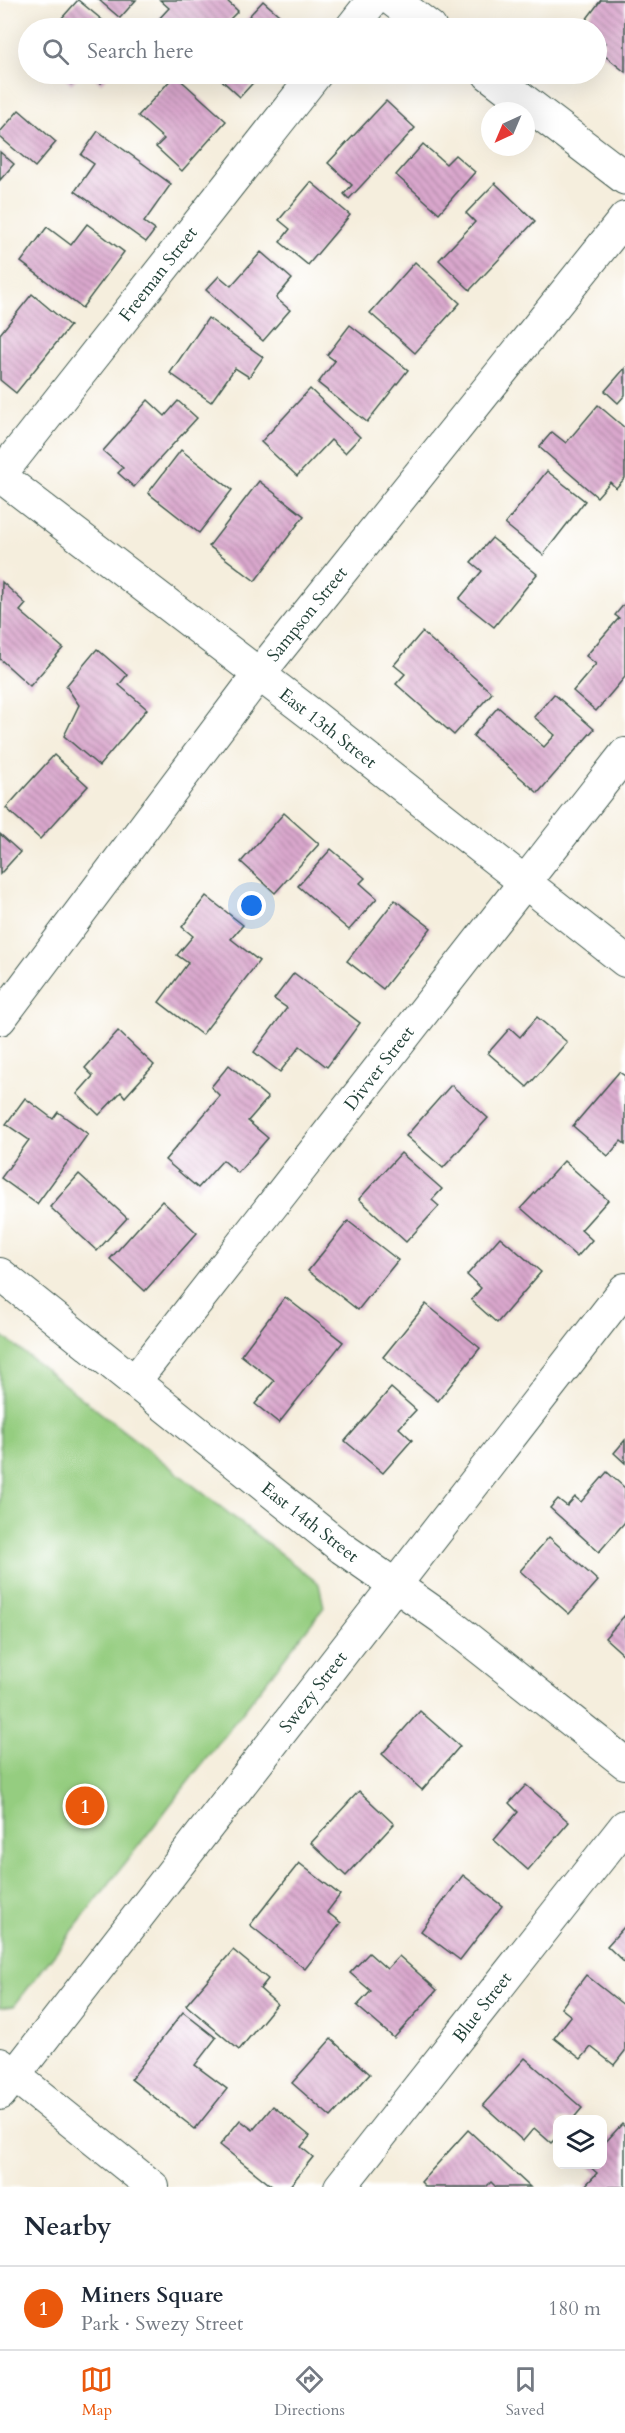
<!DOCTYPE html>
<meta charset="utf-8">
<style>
:root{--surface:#fff;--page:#f6f6f7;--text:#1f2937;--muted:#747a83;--line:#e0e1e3;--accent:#ea580c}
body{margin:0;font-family:Cardo,serif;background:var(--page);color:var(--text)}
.controls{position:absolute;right:18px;bottom:18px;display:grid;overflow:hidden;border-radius:12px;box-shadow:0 6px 24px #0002}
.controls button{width:54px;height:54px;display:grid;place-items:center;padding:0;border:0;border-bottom:2px solid var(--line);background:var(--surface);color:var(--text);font:30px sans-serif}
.compass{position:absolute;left:481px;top:102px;width:54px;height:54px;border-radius:50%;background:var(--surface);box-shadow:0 6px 24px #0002;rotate:224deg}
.you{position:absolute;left:252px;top:906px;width:21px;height:21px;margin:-15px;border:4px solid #fff;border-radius:50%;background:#1a73e8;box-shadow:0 0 0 9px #1a73e833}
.badge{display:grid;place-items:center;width:39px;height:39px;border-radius:50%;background:var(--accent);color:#fff;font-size:20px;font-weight:700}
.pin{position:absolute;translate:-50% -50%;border:3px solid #fff;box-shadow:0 2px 6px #0006}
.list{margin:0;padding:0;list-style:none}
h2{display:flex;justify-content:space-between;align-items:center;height:78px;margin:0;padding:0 24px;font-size:26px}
h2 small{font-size:20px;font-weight:400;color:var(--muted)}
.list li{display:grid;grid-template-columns:39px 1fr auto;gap:18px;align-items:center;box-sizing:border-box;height:84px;padding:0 24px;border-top:2px solid var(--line)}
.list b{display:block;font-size:22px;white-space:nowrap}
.list p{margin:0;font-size:20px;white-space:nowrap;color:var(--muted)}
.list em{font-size:20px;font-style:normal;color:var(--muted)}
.icon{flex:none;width:33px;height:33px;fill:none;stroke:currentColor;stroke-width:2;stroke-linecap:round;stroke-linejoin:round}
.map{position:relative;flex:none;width:625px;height:2187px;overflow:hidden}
.search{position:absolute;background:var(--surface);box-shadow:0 6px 24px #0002;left:18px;right:18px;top:18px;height:66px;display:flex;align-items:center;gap:15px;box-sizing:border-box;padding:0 21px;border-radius:33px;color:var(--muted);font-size:22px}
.sheet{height:162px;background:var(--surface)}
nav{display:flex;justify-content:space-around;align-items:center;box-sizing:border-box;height:84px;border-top:2px solid var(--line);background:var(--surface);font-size:16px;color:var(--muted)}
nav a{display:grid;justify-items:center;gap:3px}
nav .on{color:var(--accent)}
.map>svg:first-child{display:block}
.green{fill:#95cd80;stroke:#5a855a;stroke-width:1.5}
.building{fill:url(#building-back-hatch)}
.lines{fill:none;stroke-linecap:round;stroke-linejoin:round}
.minor-casing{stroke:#3f584d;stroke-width:34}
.trunk-casing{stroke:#3f584d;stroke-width:35}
.minor{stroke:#fff;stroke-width:32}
.trunk{stroke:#fff;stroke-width:33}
.labels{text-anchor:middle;stroke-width:4.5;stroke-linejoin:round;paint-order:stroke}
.street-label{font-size:18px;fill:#1f3d34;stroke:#fff}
</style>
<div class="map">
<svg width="625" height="2187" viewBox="0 0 625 2187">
<defs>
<pattern id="building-back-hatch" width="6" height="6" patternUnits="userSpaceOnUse" patternTransform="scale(1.5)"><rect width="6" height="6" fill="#daa7cd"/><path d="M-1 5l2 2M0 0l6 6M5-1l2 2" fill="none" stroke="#b089a7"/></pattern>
</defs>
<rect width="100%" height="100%" fill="#fff"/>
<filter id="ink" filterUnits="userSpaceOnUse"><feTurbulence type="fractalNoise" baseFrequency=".0167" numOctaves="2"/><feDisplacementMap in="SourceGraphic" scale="12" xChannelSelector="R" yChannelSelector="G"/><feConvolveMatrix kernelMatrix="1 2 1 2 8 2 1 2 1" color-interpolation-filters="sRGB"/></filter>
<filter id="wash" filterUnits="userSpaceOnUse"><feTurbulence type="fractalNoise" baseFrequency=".008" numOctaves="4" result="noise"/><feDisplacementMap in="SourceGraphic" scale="24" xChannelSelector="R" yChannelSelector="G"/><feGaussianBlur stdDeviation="1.35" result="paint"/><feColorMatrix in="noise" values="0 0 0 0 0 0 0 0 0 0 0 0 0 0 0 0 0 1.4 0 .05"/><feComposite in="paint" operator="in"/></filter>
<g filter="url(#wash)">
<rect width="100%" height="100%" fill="#f5eedd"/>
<path class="green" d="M0 1334 319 1584 324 1607 14 2006 0 2008Z"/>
<g id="blocks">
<g class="building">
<path d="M78 0 112 28H53Z"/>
<path d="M99 0H136L120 18Z"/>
<path d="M160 0H226L238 11 221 28H165L157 21 169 8Z"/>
<path d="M601 0H625V72L599 51 605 43 596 36V28H587L582 25Z"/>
<path d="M263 1 294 28H238Z"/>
<path d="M59 74H80L71 84Z"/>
<path d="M90 74H109L101 83Z"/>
<path d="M215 74H261L240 97Z"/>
<path d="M175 75 226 121 182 171 156 147 164 139 138 116Z"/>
<path d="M386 101 415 128 349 199 344 194 352 185 328 163Z"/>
<path d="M19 110 56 142 35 167 0 137V132Z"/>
<path d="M98 131 171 184 144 222 155 230 146 242 75 191 94 164 81 155Z"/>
<path d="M423 144 446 164 455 155 475 172 439 213 396 175Z"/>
<path d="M0 152 14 164 0 180Z"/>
<path d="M311 182 350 215 308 265 280 242 290 229 279 220Z"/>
<path d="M495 183 535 221 470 290 439 260 475 222 466 213Z"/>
<path d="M87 224 124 252 82 308 21 262 47 227 71 245Z"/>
<path d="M261 252 292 279 276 298 290 310 263 341 206 290 219 276 231 286Z"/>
<path d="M415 262 460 303 415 353 370 313Z"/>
<path d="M32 294 70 326 16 393 0 380V334Z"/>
<path d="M208 318 263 357 249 377 235 368 211 402 170 373Z"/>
<path d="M350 325 408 370 367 422 318 383 335 361 327 355Z"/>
<path d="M625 368V395L618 403 605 391Z"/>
<path d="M310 389 360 437 345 453 331 440 297 476 261 442Z"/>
<path d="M148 400 165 416 178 401 197 418 134 487 118 473 123 468 103 451Z"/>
<path d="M598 405 625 428V478L616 488 610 482 597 497 539 447 552 432 566 443Z"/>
<path d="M181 450 232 490 199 533 148 493Z"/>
<path d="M547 471 585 501 543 555 505 524Z"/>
<path d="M259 481 304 516 255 581 209 546Z"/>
<path d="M492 538 537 574 494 627 459 599 482 571 471 562Z"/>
<path d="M2 582 26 604 20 611 63 648 30 686 0 659Z"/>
<path d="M625 603V677L596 711 573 691 596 664 586 656 619 618 615 615Z"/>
<path d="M422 632 492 693 454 735 396 684 405 674 394 665Z"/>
<path d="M97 649 127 675 119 685 147 709 99 766 64 736 79 705 66 686Z"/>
<path d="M554 694 594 729 538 793 473 736 498 707 544 747 555 735 534 717Z"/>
<path d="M54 755 88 786 40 839 6 808Z"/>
<path d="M284 813 319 844 275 893 241 862Z"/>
<path d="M0 834 20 852 0 874Z"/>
<path d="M331 849 365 878 360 883 377 898 349 930 298 886Z"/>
<path d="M206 896 243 925 231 939 259 961 202 1035 159 1002 188 963 177 955 193 936 182 927Z"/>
<path d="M395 900 431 928 383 989 347 961Z"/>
<path d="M294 973 360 1023 327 1067 300 1046 280 1072 254 1052 287 1008 274 999Z"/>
<path d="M537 1017 567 1042 527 1087 488 1053 510 1028 520 1037Z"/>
<path d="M118 1031 154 1065 125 1097 121 1092 99 1115 77 1094 93 1076 85 1068Z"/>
<path d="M229 1065 268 1098 248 1121 268 1138 238 1173 223 1160 198 1188 165 1160 220 1096 211 1087Z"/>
<path d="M619 1072 625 1076V1144L621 1141 608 1156 573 1126Z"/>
<path d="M451 1085 488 1118 443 1168 406 1136Z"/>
<path d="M25 1098 53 1119 58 1112 88 1134 37 1204 1 1178 29 1140 6 1124Z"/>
<path d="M401 1153 442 1189 432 1200 439 1206 406 1242 359 1199Z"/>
<path d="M564 1161 608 1200 581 1230 592 1240 577 1257 521 1208Z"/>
<path d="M79 1174 127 1218 97 1251 50 1207Z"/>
<path d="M162 1201 197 1233 145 1291 110 1259Z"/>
<path d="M348 1221 398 1260 358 1310 308 1271Z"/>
<path d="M500 1237 541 1272 497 1323 471 1300 481 1288 467 1275Z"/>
<path d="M285 1297 343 1342 279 1423 255 1404 274 1381 241 1355Z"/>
<path d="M426 1304 480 1348 438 1401 383 1357Z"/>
<path d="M391 1388 416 1410 399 1428 412 1440 383 1473 345 1441Z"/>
<path d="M625 1440V1463L614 1453Z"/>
<path d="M607 1472 625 1488V1522L599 1552 550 1508 558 1499 567 1506 575 1497 581 1502Z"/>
<path d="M549 1537 598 1581 569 1614 520 1571Z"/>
<path d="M625 1615V1656L605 1638Z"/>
<path d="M420 1711 460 1746 422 1790 382 1754Z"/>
<path d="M526 1785 569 1822 528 1870 494 1840 518 1812 509 1803Z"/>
<path d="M359 1791 394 1824 346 1876 311 1843Z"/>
<path d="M299 1863 340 1895 327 1912 341 1923 305 1969 250 1925Z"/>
<path d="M463 1875 502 1906 460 1960 421 1931Z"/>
<path d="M625 1926V1963L607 1946Z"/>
<path d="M233 1950 268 1979 260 1989 277 2004 239 2050 186 2005Z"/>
<path d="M369 1953 387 1969 399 1956 437 1990 394 2038 357 2006 371 1991 350 1973Z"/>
<path d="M586 1975 625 2006V2051L614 2065 591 2047 581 2059 554 2038 571 2016 561 2008Z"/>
<path d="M183 2012 216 2038 195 2065 227 2089 195 2129 131 2079Z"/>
<path d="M331 2039 370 2074 331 2117 292 2083Z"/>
<path d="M525 2058 582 2108 572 2120H558V2136L551 2143 534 2128 523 2141 483 2105Z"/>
<path d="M273 2106 310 2136 301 2147 313 2157 289 2187H273L220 2145 240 2120 253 2130Z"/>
<path d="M622 2124 625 2127V2187H584L597 2173 587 2164H602V2146Z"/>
<path d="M468 2130 530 2187H496L491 2182 486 2187H426L421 2182Z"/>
</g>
</g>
</g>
<g filter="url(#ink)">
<use href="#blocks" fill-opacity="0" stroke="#3f584d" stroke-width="1.5"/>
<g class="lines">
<defs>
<g id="minor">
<path d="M351 28 373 0"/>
<path d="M0 475 316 74"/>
<path d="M0 476 311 714 625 961"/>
<path d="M0 1019 259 674 625 218"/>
<path d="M0 1274 342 1548 442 1618 625 1763"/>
<path d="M134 1382 625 754"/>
<path d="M0 2064 153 2187"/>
<path d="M0 2094 625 1289"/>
<path d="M340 2187 625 1826"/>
</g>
<g id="trunk">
<path d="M393 0 430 28"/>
<path d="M489 74 625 178"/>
</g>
</defs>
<use href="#minor" class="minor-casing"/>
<use href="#trunk" class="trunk-casing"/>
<use href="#minor" class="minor"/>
<use href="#trunk" class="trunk"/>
</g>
</g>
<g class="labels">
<g class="street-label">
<text transform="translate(158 274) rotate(-52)" y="6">Freeman Street</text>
<text transform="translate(307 614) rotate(-51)" y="6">Sampson Street</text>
<text transform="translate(328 728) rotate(38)" y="6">East 13th Street</text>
<text transform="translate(379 1068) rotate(-52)" y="6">Divver Street</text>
<text transform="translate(310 1522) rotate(38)" y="6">East 14th Street</text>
<text transform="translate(313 1692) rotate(-52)" y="6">Swezy Street</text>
<text transform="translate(482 2007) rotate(-52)" y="6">Blue Street</text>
</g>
</g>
</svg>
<div class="controls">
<button><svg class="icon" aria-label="layers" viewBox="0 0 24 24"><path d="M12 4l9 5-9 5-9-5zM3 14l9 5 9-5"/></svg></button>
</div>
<svg class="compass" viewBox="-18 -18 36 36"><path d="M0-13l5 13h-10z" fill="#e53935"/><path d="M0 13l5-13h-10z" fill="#747a83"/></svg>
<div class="you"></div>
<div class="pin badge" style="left:85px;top:1806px">1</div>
<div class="search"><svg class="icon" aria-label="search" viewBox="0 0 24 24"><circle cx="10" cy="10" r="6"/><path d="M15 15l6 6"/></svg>Search here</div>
</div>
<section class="sheet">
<h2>Nearby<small></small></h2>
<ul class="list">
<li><span class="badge">1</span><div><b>Miners Square</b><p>Park · Swezy Street</p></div><em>180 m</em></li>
</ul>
</section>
<nav>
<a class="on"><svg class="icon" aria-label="map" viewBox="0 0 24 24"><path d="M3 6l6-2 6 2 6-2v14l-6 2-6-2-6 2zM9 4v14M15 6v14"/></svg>Map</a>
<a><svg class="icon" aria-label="directions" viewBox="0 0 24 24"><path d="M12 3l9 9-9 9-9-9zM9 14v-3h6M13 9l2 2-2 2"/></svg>Directions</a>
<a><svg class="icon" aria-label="saved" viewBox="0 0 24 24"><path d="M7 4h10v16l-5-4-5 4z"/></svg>Saved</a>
</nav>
